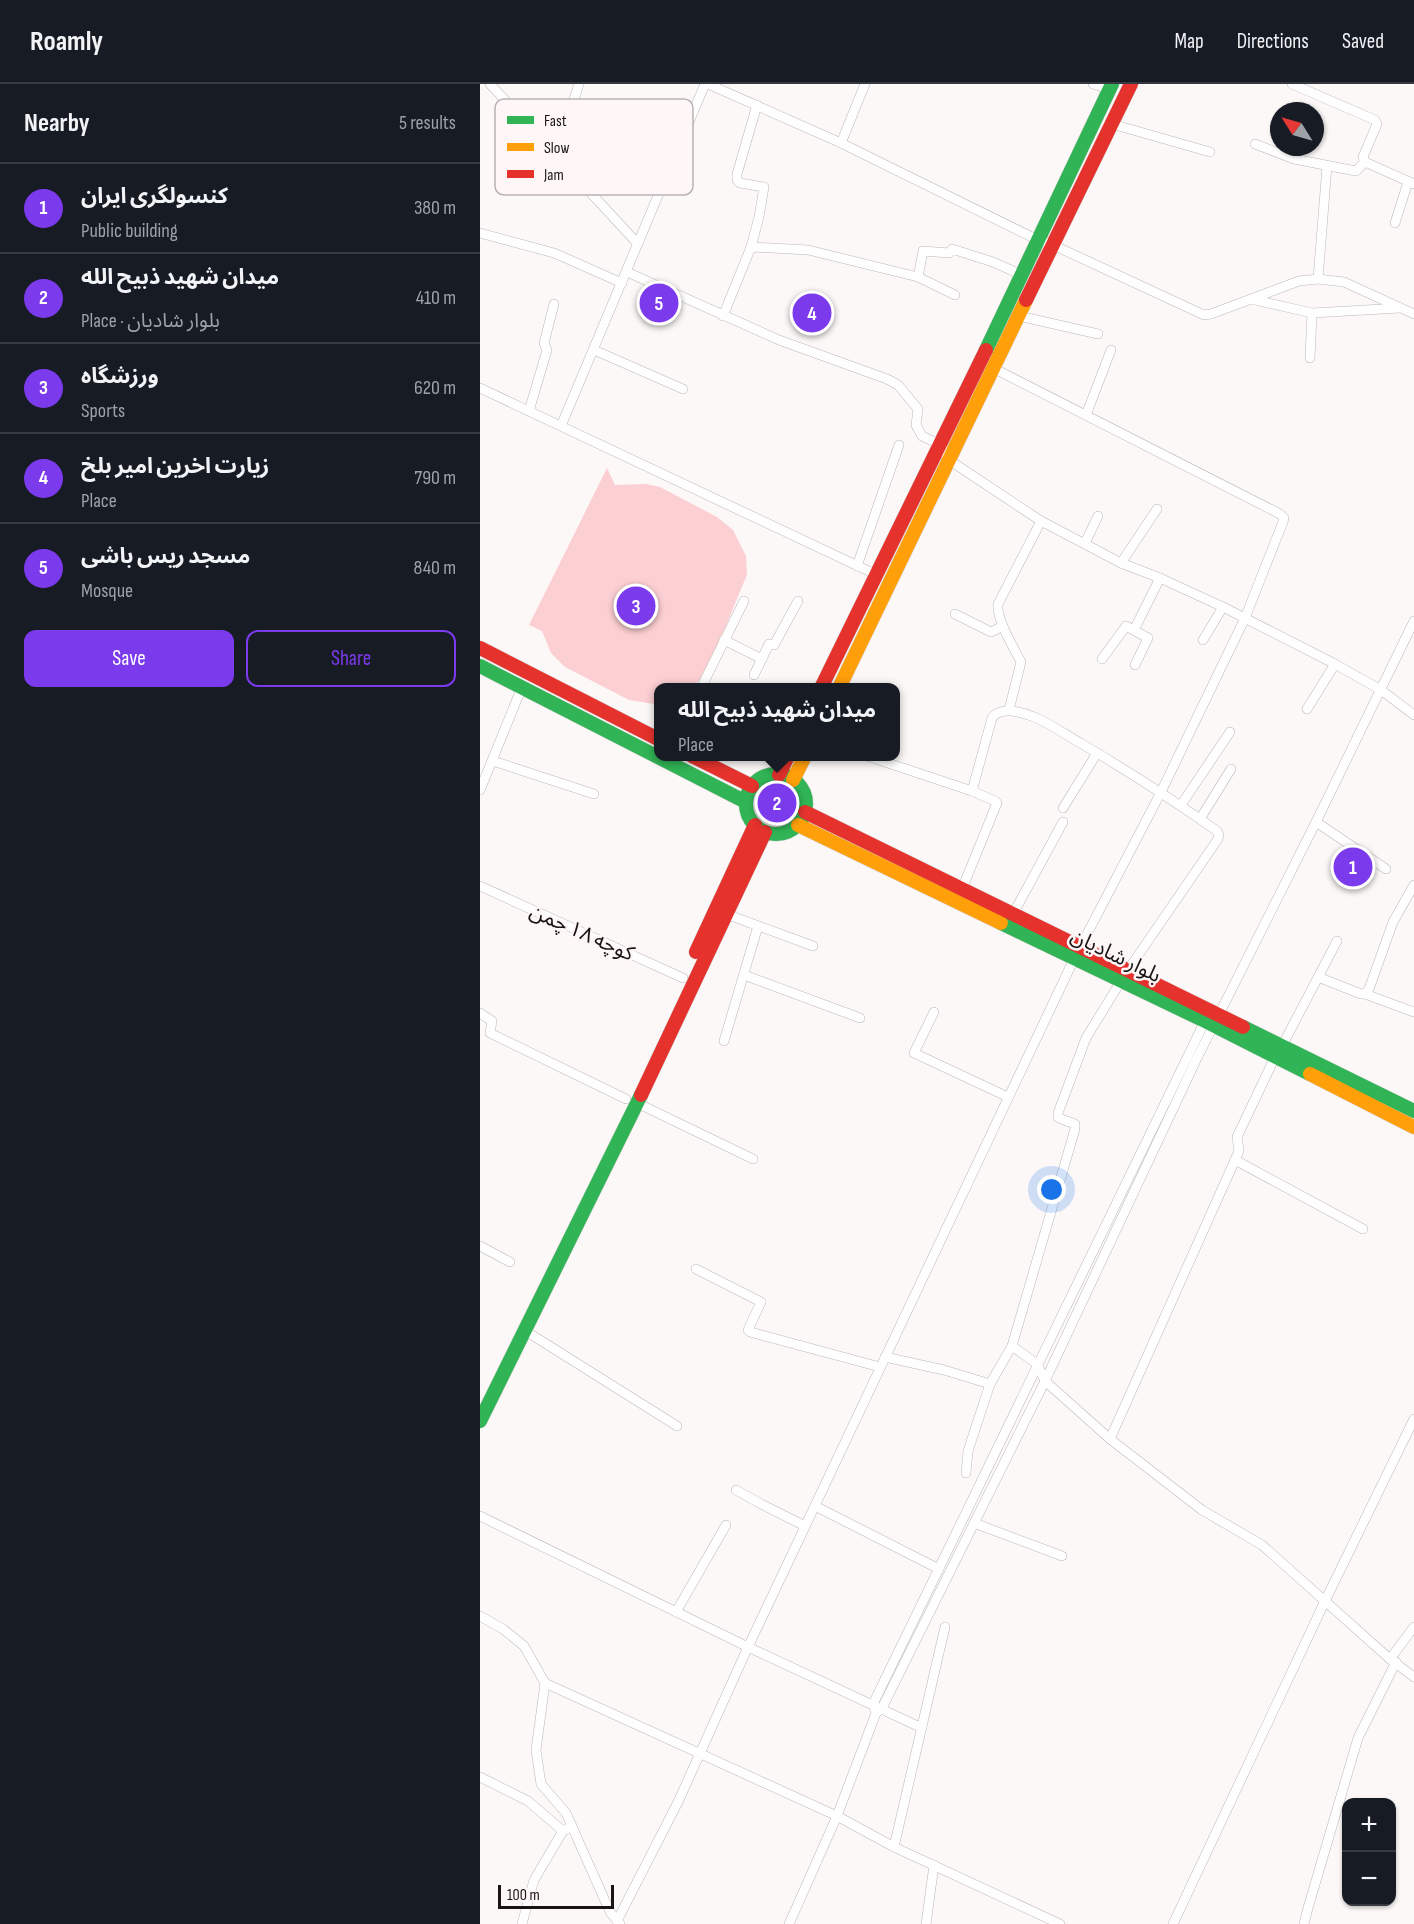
<!DOCTYPE html>
<meta charset="utf-8">
<style>
:root{--surface:#171b24;--page:#242831;--text:#f1f3f6;--muted:#9ea1a6;--line:#363941;--accent:#7c3aed}
body{margin:0;font-family:"Sofia Sans Condensed","Noto Sans Arabic",sans-serif;background:var(--page);color:var(--text)}
.controls{position:absolute;right:18px;bottom:18px;display:grid;overflow:hidden;border-radius:12px;box-shadow:0 2px 4px #0004}
.controls button{width:54px;height:54px;display:grid;place-items:center;padding:0;border:0;border-bottom:2px solid var(--line);background:var(--surface);color:var(--text);font:30px sans-serif}
.compass{position:absolute;left:790px;top:18px;width:54px;height:54px;border-radius:50%;background:var(--surface);box-shadow:0 2px 4px #0004;rotate:307deg}
.scale{position:absolute;left:18px;bottom:15px;width:116px;box-sizing:border-box;padding-left:6px;border:3px solid #1a1415;border-top:0;font-size:16px;line-height:21px;white-space:nowrap;color:#1a1415;-webkit-text-stroke:4px #fef6f7;paint-order:stroke}
.you{position:absolute;left:572px;top:1106px;width:21px;height:21px;margin:-15px;border:4px solid #fff;border-radius:50%;background:#1a73e8;box-shadow:0 0 0 9px #1a73e833}
.badge{display:grid;place-items:center;width:39px;height:39px;border-radius:50%;background:var(--accent);color:#fff;font-size:20px;font-weight:700}
.pin{position:absolute;translate:-50% -50%;border:3px solid #fff;box-shadow:0 2px 6px #0006}
.popup{position:absolute;left:174px;top:599px;width:246px;height:78px;box-sizing:border-box;display:grid;place-content:center;border-radius:12px;background:var(--surface);filter:drop-shadow(0 2px 4px #0005);font-size:20px;white-space:nowrap;color:var(--muted)}
.popup b{font-size:22px;color:var(--text)}
.popup::after{content:'';position:absolute;left:50%;top:100%;margin-left:-12px;border:12px solid transparent;border-top-color:var(--surface)}
.list{margin:0;padding:0;list-style:none}
h2{display:flex;justify-content:space-between;align-items:center;height:78px;margin:0;padding:0 24px;font-size:26px}
h2 small{font-size:20px;font-weight:400;color:var(--muted)}
.list li{display:grid;grid-template-columns:39px 1fr auto;gap:18px;align-items:center;box-sizing:border-box;height:90px;padding:0 24px;border-top:2px solid var(--line)}
.list b{display:block;font-size:22px;white-space:nowrap}
.list p{margin:0;font-size:20px;white-space:nowrap;color:var(--muted)}
.list em{font-size:20px;font-style:normal;color:var(--muted)}
.actions{display:flex;gap:12px;padding:18px 24px}
.actions a{flex:1;padding:14px 0;border:2px solid var(--accent);border-radius:12px;text-align:center;font-size:21px;color:var(--accent)}
.actions .main{background:var(--accent);color:#fff}
.map{position:relative;flex:none;width:934px;height:1840px;overflow:hidden}
header{display:flex;align-items:center;gap:36px;box-sizing:border-box;height:84px;padding:0 30px;background:var(--surface);border-bottom:2px solid var(--line)}
header strong{font-size:28px}
nav{display:flex;gap:33px;margin-inline-start:auto;font-size:21px}
main{display:flex}
aside{flex:1;background:var(--surface)}
.map>svg:first-child{display:block}
.green{fill:#fccfd3}
.lines{fill:none;stroke-linecap:round;stroke-linejoin:round}
.street-casing{stroke:#bcb7b8;stroke-width:10}
.fast-casing{stroke:#d5d2d2;stroke-width:15}
.slow-casing{stroke:#d5d2d2;stroke-width:15}
.jam-casing{stroke:#d5d2d2;stroke-width:15}
.street{stroke:#fffefe;stroke-width:9}
.fast{stroke:#30b455;stroke-width:14}
.slow{stroke:#ff9f0a;stroke-width:14}
.jam{stroke:#e5322d;stroke-width:14}
.labels{text-anchor:middle;stroke-width:5;stroke-linejoin:round;paint-order:stroke}
.street-label{font-size:21px;fill:#1a1415;stroke:#fef6f7}
.key{fill:#fef6f7;stroke:#bab2b3;stroke-width:1.5}
.key-label{font-size:16px;fill:#1a1415}
</style>
<header>
<strong>Roamly</strong>
<nav><a>Map</a><a>Directions</a><a>Saved</a></nav>
</header>
<main>
<aside>
<h2>Nearby<small>5 results</small></h2>
<ul class="list">
<li><span class="badge">1</span><div><b>کنسولگری ایران</b><p>Public building</p></div><em>380 m</em></li>
<li><span class="badge">2</span><div><b>میدان شهید ذبیح الله</b><p>Place · بلوار شادیان</p></div><em>410 m</em></li>
<li><span class="badge">3</span><div><b>ورزشگاه</b><p>Sports</p></div><em>620 m</em></li>
<li><span class="badge">4</span><div><b>زیارت اخرین امیر بلخ</b><p>Place</p></div><em>790 m</em></li>
<li><span class="badge">5</span><div><b>مسجد ریس باشی</b><p>Mosque</p></div><em>840 m</em></li>
</ul>
<div class="actions"><a class="main">Save</a><a>Share</a></div>
</aside>
<div class="map">
<svg width="934" height="1840" viewBox="0 0 934 1840">
<rect width="100%" height="100%" fill="#fcf8f8"/>
<g class="green">
<path d="M127 384 135 401 166 400 180 403 237 433 253 446 266 472 267 491 261 505 233 574 219 597 210 603 178 604V618L174 620 149 616 85 583 71 569 62 547 49 541Z"/>
<circle cx="296" cy="720" r="21"/>
</g>
<g class="lines">
<defs>
<g id="street">
<path d="M10 0 158 160"/>
<path d="M228 0 361 59 558 156 573 161 724 231 731 230 819 197 838 195 864 198 934 230"/>
<path d="M613 0 629 5"/>
<path d="M812 0 895 36 897 40 883 73 885 78 934 100"/>
<path d="M632 40 730 68"/>
<path d="M361 59 385 0"/>
<path d="M65 60 89 30 99 0"/>
<path d="M775 60 814 75 876 87 885 78"/>
<path d="M915 139 928 98"/>
<path d="M0 149 74 169 142 199"/>
<path d="M271 163 279 133 284 103 260 99 257 96V90L277 21"/>
<path d="M147 188 299 256 407 295 418 301 438 325 436 341 442 352 461 361 469 376 561 437 641 479 680 494 743 523 855 580 901 606 934 631"/>
<path d="M438 193 443 167 469 169 472 165 513 178 542 191"/>
<path d="M838 195 847 82"/>
<path d="M771 215 832 229 920 224"/>
<path d="M243 232 271 163 328 166 438 193 475 211"/>
<path d="M539 232 618 250"/>
<path d="M114 266 203 305"/>
<path d="M830 274 832 229"/>
<path d="M0 304 397 491"/>
<path d="M49 327 67 266 64 259 74 220"/>
<path d="M606 331 631 266"/>
<path d="M81 342 225 0"/>
<path d="M605 459 618 432"/>
<path d="M641 479 677 425"/>
<path d="M377 482 419 361"/>
<path d="M475 530 511 548 523 542"/>
<path d="M654 546 680 494"/>
<path d="M244 556 282 575"/>
<path d="M723 556 743 523"/>
<path d="M622 575 646 542 668 554 655 581"/>
<path d="M274 591 289 560 294 561 318 517"/>
<path d="M221 604 264 517"/>
<path d="M827 625 855 580"/>
<path d="M529 626 541 578C534 564 516 535 518 520L561 437"/>
<path d="M387 672 492 707 512 634C520 622 542 628 554 633 571 640 586 651 602 660 648 687 693 716 737 747L739 751 738 755 648 886"/>
<path d="M13 677 114 710"/>
<path d="M0 706 42 603"/>
<path d="M701 721 750 648"/>
<path d="M583 724 617 669"/>
<path d="M720 735 751 685"/>
<path d="M836 738 906 785"/>
<path d="M0 802 203 894"/>
<path d="M482 805 517 719 515 717 492 707"/>
<path d="M246 830 333 862"/>
<path d="M533 830 583 738"/>
<path d="M264 891 380 934"/>
<path d="M838 893 881 910H885L889 905 913 838 934 801"/>
<path d="M641 897 606 954 578 1029V1033C583 1037 589 1037 595 1040V1045L532 1262 557 1280 565 1297 630 1355 722 1426 782 1461 910 1575 934 1593"/>
<path d="M885 910 934 928"/>
<path d="M454 928 434 969 528 1013"/>
<path d="M0 929 12 937 10 949 146 1015"/>
<path d="M244 957 278 842"/>
<path d="M802 962 857 857"/>
<path d="M157 1019 273 1075"/>
<path d="M755 1076 883 1145"/>
<path d="M0 1162 30 1178"/>
<path d="M216 1185 281 1218 268 1246 270 1248 400 1283"/>
<path d="M44 1246 197 1342"/>
<path d="M405 1273 464 1286 510 1300 532 1262"/>
<path d="M630 1355 759 1067 757 1053 795 973"/>
<path d="M486 1389 488 1367 510 1300"/>
<path d="M256 1406 281 1420 325 1442"/>
<path d="M335 1422 459 1485"/>
<path d="M0 1432 268 1563 442 1644"/>
<path d="M494 1439 582 1472"/>
<path d="M196 1528 246 1441"/>
<path d="M0 1532 23 1545 44 1562 65 1599 56 1666 61 1700 86 1729 130 1828 140 1840"/>
<path d="M910 1575 934 1543"/>
<path d="M65 1599 357 1732 414 1763 580 1840"/>
<path d="M396 1629 393 1620 725 937"/>
<path d="M0 1693 48 1717 83 1747"/>
<path d="M414 1763 465 1543"/>
<path d="M137 1837 198 1718 268 1563 594 875 681 708 765 534 803 438 804 434 800 430 513 284"/>
<path d="M42 1840 54 1796 83 1747 92 1742"/>
<path d="M309 1840 357 1732 396 1629 402 1624 565 1297 716 976 836 738 934 537"/>
<path d="M446 1840 454 1781"/>
<path d="M693 1840 845 1517 934 1335"/>
<path d="M824 1840 828 1824 878 1654 916 1578"/>
</g>
<g id="fast">
<path d="M506 266 632 0"/>
<path d="M0 582 266 718"/>
<circle cx="296" cy="720" r="30"/>
<path d="M521 839 725 937 830 990"/>
<path d="M763 943 934 1027"/>
<path d="M0 1337 161 1011"/>
</g>
<g id="slow">
<path d="M359 604 546 216"/>
<path d="M313 696 325 672"/>
<path d="M318 741 521 839"/>
<path d="M830 990 934 1043"/>
</g>
<g id="jam">
<path d="M546 216 651 0"/>
<path d="M0 564 178 655"/>
<path d="M341 604 506 266"/>
<path d="M212 672 272 702"/>
<path d="M299 691 308 672"/>
<path d="M325 728 763 943"/>
<path d="M216 868 275 741"/>
<path d="M161 1011 285 748"/>
</g>
</defs>
<use href="#street" class="street-casing"/>
<use href="#fast" class="fast-casing"/>
<use href="#slow" class="slow-casing"/>
<use href="#jam" class="jam-casing"/>
<use href="#street" class="street"/>
<use href="#fast" class="fast"/>
<use href="#slow" class="slow"/>
<use href="#jam" class="jam"/>
</g>
<g class="labels">
<g class="street-label">
<text transform="translate(102 848) rotate(24)" y="7">كوچه ١٨ چمن</text>
<text transform="translate(636 871) rotate(26)" y="7">بلوار شادیان</text>
</g>
</g>
<rect x="15" y="15" width="198" height="96" rx="9" class="key"/>
<rect x="27" y="32" width="27" height="8" fill="#30b455"/>
<rect x="27" y="59" width="27" height="8" fill="#ff9f0a"/>
<rect x="27" y="86" width="27" height="8" fill="#e5322d"/>
<g class="key-label">
<text x="64" y="42">Fast</text>
<text x="64" y="69">Slow</text>
<text x="64" y="96">Jam</text>
</g>
</svg>
<div class="controls">
<button>+</button>
<button>−</button>
</div>
<svg class="compass" viewBox="-18 -18 36 36"><path d="M0-13l5 13h-10z" fill="#e53935"/><path d="M0 13l5-13h-10z" fill="#9ea1a6"/></svg>
<div class="scale">100 m</div>
<div class="you"></div>
<div class="pin badge" style="left:873px;top:783px">1</div>
<div class="pin badge" style="left:297px;top:719px">2</div>
<div class="popup"><b>میدان شهید ذبیح الله</b>Place</div>
<div class="pin badge" style="left:156px;top:522px">3</div>
<div class="pin badge" style="left:332px;top:229px">4</div>
<div class="pin badge" style="left:179px;top:219px">5</div>
</div>
</main>
